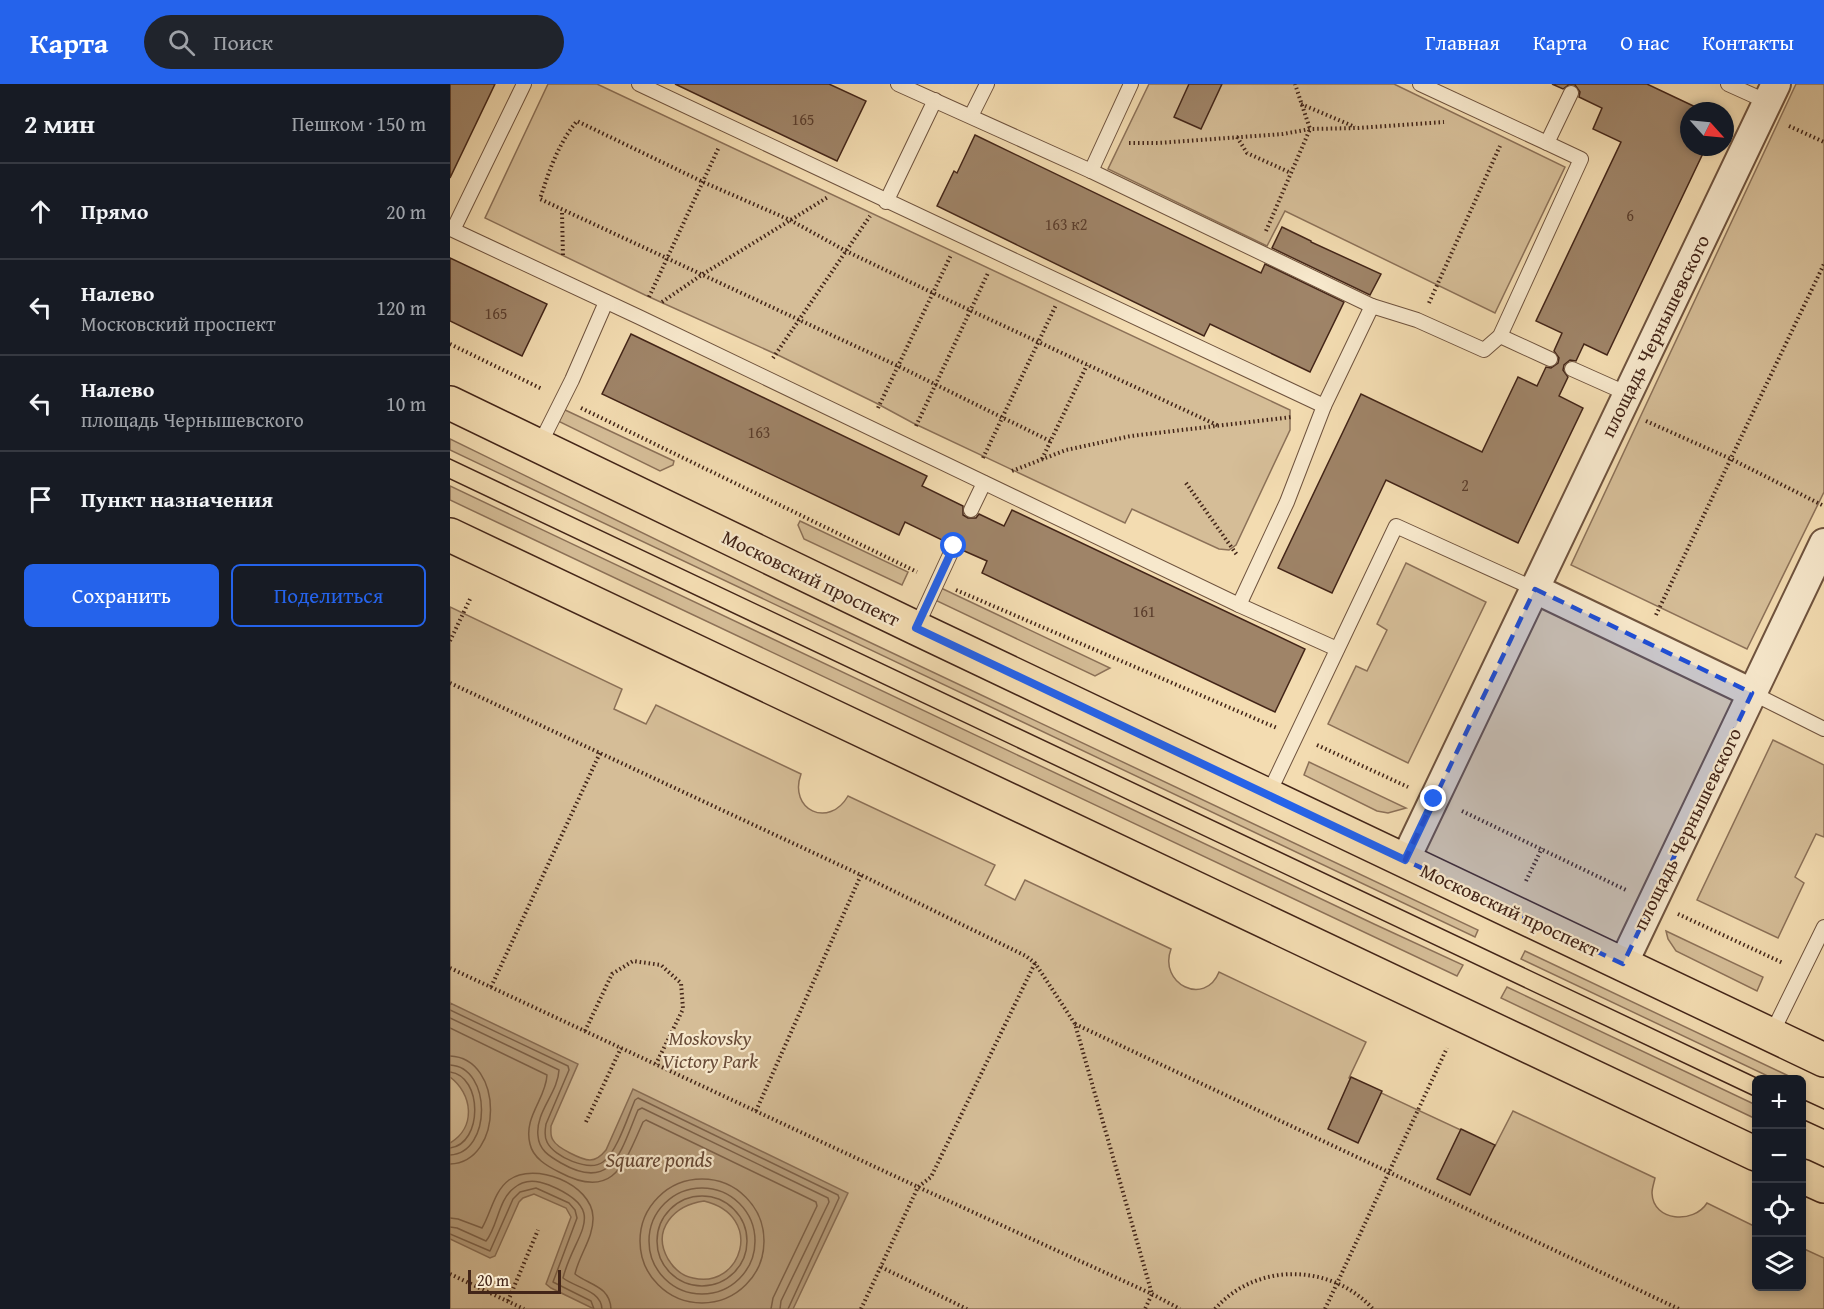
<!DOCTYPE html>
<html lang="ru">
<meta charset="utf-8">
<style>
:root{--surface:#171b24;--page:#20242c;--text:#f1f3f6;--muted:#9ea1a6;--line:#363941;--accent:#2563eb}
body{margin:0;font-family:"Gentium Book Plus",serif;background:var(--page);color:var(--text)}
.controls{position:absolute;right:18px;bottom:18px;display:grid;overflow:hidden;border-radius:9px;box-shadow:0 3px 9px #0003}
.controls button{width:54px;height:54px;display:grid;place-items:center;padding:0;border:0;border-bottom:2px solid var(--line);background:var(--surface);color:var(--text);font:30px sans-serif}
.compass{position:absolute;left:1230px;top:18px;width:54px;height:54px;border-radius:50%;background:var(--surface);box-shadow:0 3px 9px #0003;rotate:117deg}
.scale{position:absolute;left:18px;bottom:15px;width:93px;box-sizing:border-box;padding-left:6px;border:3px solid #432518;border-top:0;font-size:16px;line-height:21px;white-space:nowrap;color:#432518;-webkit-text-stroke:4px #f7e8cc;paint-order:stroke}
.stop{position:absolute;width:18px;height:18px;margin:-14px;border:4px solid #2563eb;border-radius:50%;background:#fff}
.stop.end{background:#2563eb;border-color:#fff;box-shadow:0 2px 6px #0008}
.list{margin:0;padding:0;list-style:none}
h2{display:flex;justify-content:space-between;align-items:center;height:78px;margin:0;padding:0 24px;font-size:26px}
h2 small{font-size:20px;font-weight:400;color:var(--muted)}
.list li{display:grid;grid-template-columns:39px 1fr auto;gap:18px;align-items:center;box-sizing:border-box;height:96px;padding:0 24px;border-top:2px solid var(--line)}
.list b{display:block;font-size:22px;white-space:nowrap}
.list p{margin:0;font-size:20px;white-space:nowrap;color:var(--muted)}
.list em{font-size:20px;font-style:normal;color:var(--muted)}
.actions{display:flex;gap:12px;padding:18px 24px}
.actions a{flex:1;padding:14px 0;border:2px solid var(--accent);border-radius:9px;text-align:center;font-size:21px;color:var(--accent)}
.actions .main{background:var(--accent);color:#fff}
.icon{flex:none;width:33px;height:33px;fill:none;stroke:currentColor;stroke-width:2;stroke-linecap:round;stroke-linejoin:round}
.map{position:relative;flex:none;width:1374px;height:1225px;overflow:hidden}
header{display:flex;align-items:center;gap:36px;box-sizing:border-box;height:84px;padding:0 30px;background:var(--accent);color:#fff}
header strong{font-size:28px}
nav{display:flex;gap:33px;margin-inline-start:auto;font-size:21px}
.search{width:420px;height:54px;background:var(--page);display:flex;align-items:center;gap:15px;box-sizing:border-box;padding:0 21px;border-radius:33px;color:var(--muted);font-size:22px}
main{display:flex}
aside{flex:1;background:var(--surface)}
.map>svg:first-child{display:block}
.green{fill:#d5bd97;stroke:#8c7158;stroke-width:1.5}
.water{fill:#b79e7d;stroke:#896e55;stroke-width:1.5;fill-rule:evenodd}
.lines{fill:none;stroke-linecap:round;stroke-linejoin:round}
.shore{stroke:#7d624a;stroke-width:1.5}
.building{fill:#9f8468;stroke:#432518;stroke-width:1.5}
.service-casing{stroke:#6f533e;stroke-width:16}
.minor-casing{stroke:#6f533e;stroke-width:32}
.primary-casing{stroke:#432518;stroke-width:36}
.path{stroke:#432518;stroke-width:4;stroke-dasharray:1.5 3;stroke-linecap:butt}
.service{stroke:#f7e8cc;stroke-width:14}
.minor{stroke:#f7e8cc;stroke-width:28}
.primary{stroke:#f3dcb1;stroke-width:33}
.tram{stroke:#432518;stroke-width:1.5}
.route{stroke:#2563eb;stroke-width:8}
.marked{fill:#1d4ed8;fill-opacity:0.2;stroke:#1d4ed8;stroke-width:4.5;stroke-dasharray:12 8;stroke-linejoin:round}
.labels{text-anchor:middle;stroke-width:4.5;stroke-linejoin:round;paint-order:stroke}
.number-label{font-size:16px;fill:#5a3d2c}
.street-label{font-size:20px;fill:#432518;stroke:#f7e8cc}
.park-label{font-size:20px;font-style:italic;fill:#684b38;stroke:#f7e8cc}
.water-label{font-size:21px;font-style:italic;fill:#664936;stroke:#f7e8cc}
</style>
<header>
<strong>Карта</strong>
<div class="search"><svg class="icon" aria-label="search" viewBox="0 0 24 24"><circle cx="10" cy="10" r="6"/><path d="M15 15l6 6"/></svg>Поиск</div>
<nav><a>Главная</a><a>Карта</a><a>О нас</a><a>Контакты</a></nav>
</header>
<main>
<aside>
<h2>2 мин<small>Пешком · 150 m</small></h2>
<ul class="list">
<li><svg class="icon" aria-label="ahead" viewBox="0 0 24 24"><path d="M12 20V5M6 11l6-6 6 6"/></svg><div><b>Прямо</b></div><em>20 m</em></li>
<li><svg class="icon" aria-label="left" viewBox="0 0 24 24"><path d="M17 20v-9H6M10 6l-5 5 5 5"/></svg><div><b>Налево</b><p>Московский проспект</p></div><em>120 m</em></li>
<li><svg class="icon" aria-label="left" viewBox="0 0 24 24"><path d="M17 20v-9H6M10 6l-5 5 5 5"/></svg><div><b>Налево</b><p>площадь Чернышевского</p></div><em>10 m</em></li>
<li><svg class="icon" aria-label="arrive" viewBox="0 0 24 24"><path d="M6 21V4h12l-3 4 3 4H6"/></svg><div><b>Пункт назначения</b></div></li>
</ul>
<div class="actions"><a class="main">Сохранить</a><a>Поделиться</a></div>
</aside>
<div class="map">
<svg width="1374" height="1225" viewBox="0 0 1374 1225">
<rect width="100%" height="100%" fill="#f3dcb1"/>
<filter id="stains"><feTurbulence type="fractalNoise" baseFrequency=".00333" numOctaves="4"/><feColorMatrix values="0 0 0 0 .2 0 0 0 0 .09 0 0 0 0 .02 0 0 0 .5 -.17"/></filter>
<radialGradient id="worn" r=".72"><stop offset=".6" stop-color="#630" stop-opacity="0"/><stop offset="1" stop-color="#630" stop-opacity=".3"/></radialGradient>
<g class="green">
<path d="M98 0H147L840 326V346L786 461 779 466 769 465 682 425 675 439 463 339 426 319 330 272 195 211 35 134Z"/>
<path d="M699 0H944L1115 83 1045 229 835 127 817 162 658 85Z"/>
<path d="M1346 0H1374V408L1297 565 1121 481Z"/>
<path d="M113 325 224 377 223 381 210 387 108 337Z"/>
<path d="M0 355 326 514 1028 846 1025 853 0 366Z"/>
<path d="M0 402 924 840 1013 881 1007 892 0 416Z"/>
<path d="M350 437 458 488 452 501 354 455 348 441Z"/>
<path d="M956 479 1036 518 958 679 878 640 906 582 917 587 937 546 927 540Z"/>
<path d="M491 504 660 584 645 592 485 516Z"/>
<path d="M0 523 172 605 164 625 196 640 206 621 351 690C338 726 379 745 398 712L545 781 535 801 565 816 575 796 721 865C708 900 755 923 769 888L916 958 899 994 1045 1062 1063 1027 1205 1094C1204 1099 1202 1104 1202 1109 1203 1138 1244 1140 1257 1119L1306 1143V1202H1352V1164L1374 1174V1225H0Z"/>
<path d="M1323 656 1374 681V753L1366 750 1345 793 1354 799 1328 854 1247 816Z"/>
<path d="M859 678 956 724 938 729 927 727 854 691Z"/>
<path d="M1216 847 1313 893 1307 907 1226 867 1218 855Z"/>
<path d="M1075 867 1345 995H1324L1071 875Z"/>
<path d="M1057 903 1306 1021V1035L1051 914Z"/>
</g>
<path class="water" d="M0 919 128 980 101 1042C101 1047 100 1052 103 1056 107 1064 132 1076 140 1076 147 1076 152 1071 156 1066L183 1005 398 1109 343 1225H144L101 1204 96 1200 121 1133 116 1124 84 1110 73 1114 69 1118 45 1172 40 1174 0 1155V1059C27 1043 22 1009 0 993ZM254 1117C316 1132 291 1206 243 1194 232 1192 224 1185 218 1175 201 1145 225 1121 254 1117Z"/>
<g class="lines">
<g class="shore">
<path d="M0 926 118 982 119 986 96 1040C95 1046 94 1053 97 1058 104 1073 139 1088 153 1078 167 1068 178 1032 185 1016L188 1014 388 1111 389 1114 338 1225"/>
<path d="M0 934 109 986C108 1009 85 1028 88 1052 89 1066 99 1072 111 1079 163 1109 171 1066 188 1026L192 1024 378 1114 379 1118 331 1217 330 1225"/>
<path d="M0 944 97 991C96 1015 73 1033 80 1060 83 1074 97 1082 109 1088 163 1117 174 1081 193 1038L196 1036 366 1118 367 1122 323 1214 321 1225"/>
<path d="M0 972C54 974 54 1078 0 1080"/>
<path d="M0 981C42 983 42 1069 0 1071"/>
<path d="M0 988C33 992 33 1060 0 1064"/>
<circle cx="252" cy="1157" r="62"/>
<circle cx="252" cy="1157" r="53"/>
<circle cx="252" cy="1157" r="45"/>
<path d="M0 1134 8 1135 32 1144C41 1129 44 1107 59 1096 84 1077 142 1100 143 1133 144 1153 129 1171 125 1190 139 1201 160 1202 161 1225"/>
<path d="M0 1143 7 1144 36 1157C48 1142 48 1116 64 1104 74 1095 87 1096 99 1101 162 1127 124 1149 113 1194 126 1204 151 1206 152 1225"/>
<path d="M0 1150 40 1167 63 1115 70 1108 86 1104 119 1119 125 1126 127 1134 103 1198 141 1217 144 1225"/>
</g>
</g>
<g class="building">
<path d="M0 0H45L0 94Z"/>
<path d="M225 0H379L416 17 387 77Z"/>
<path d="M739 0H772L751 45 724 33Z"/>
<path d="M1102 0H1197L1254 27H1239V63H1256L1157 271 1134 260 1126 277 1120 276 1114 281 1113 286 1118 293 1109 312 1133 324 1068 459 936 396 882 509 828 484 911 310 1032 368 1068 293 1087 302 1096 283 1101 284 1108 279 1109 274 1104 267 1112 249 1086 237 1171 58 1143 45 1152 24 1129 13 1130 8 1125 1 1120 0 1113 5Z"/>
<path d="M525 51 811 189 815 180 894 218 860 288 760 240 754 252 487 122 504 87 507 89Z"/>
<path d="M832 143 861 157V158L931 190 920 211 822 164Z"/>
<path d="M0 174 97 220 72 272 0 237Z"/>
<path d="M181 250 477 392 472 402 513 422V431L518 434H526L529 430 554 442 562 426 855 565 825 628 532 489 537 477 512 466 513 461 508 454 503 453 496 458 455 438 449 451 152 310Z"/>
<path d="M901 993 932 1007 908 1059 878 1045Z"/>
<path d="M1011 1045 1045 1061 1020 1111 987 1095Z"/>
</g>
<g class="lines">
<defs>
<g id="service">
<path d="M74 0 3 146 189 233 789 521 837 418 874 322 922 222 967 236 1034 266 1050 252 1131 75 1097 59 1121 9"/>
<path d="M189 0 874 322"/>
<path d="M448 0 641 87 681 0"/>
<path d="M970 0 1097 59"/>
<path d="M1278 0 1318 18"/>
<path d="M521 32 537 0"/>
<path d="M641 87 922 222"/>
<path d="M436 118 485 16"/>
<path d="M1050 252 1100 275"/>
<path d="M1122 285 1178 310"/>
<path d="M89 362 122 296 156 218"/>
<path d="M521 426 534 399"/>
<path d="M789 521 887 565"/>
<path d="M466 544 504 462"/>
<path d="M1302 609 1374 645"/>
<path d="M818 711 946 442 1085 505"/>
<path d="M1321 951 1374 843"/>
</g>
<g id="minor">
<path d="M1085 505 1302 609"/>
<path d="M955 776 1326 0"/>
<path d="M1173 880 1374 459"/>
</g>
<g id="primary">
<path d="M0 319 466 544 1374 976"/>
<path d="M0 451 1306 1070"/>
<path d="M1352 1092 1374 1102"/>
</g>
</defs>
<use href="#service" class="service-casing"/>
<use href="#minor" class="minor-casing"/>
<use href="#primary" class="primary-casing"/>
<g class="path">
<path d="M851 20 905 43"/>
<path d="M1339 42 1374 58"/>
<path d="M787 53 797 69 841 89"/>
<path d="M679 59H708L833 50 860 45 908 44 994 38"/>
<path d="M112 129 113 173"/>
<path d="M816 147 860 45 845 0"/>
<path d="M199 213 269 63"/>
<path d="M212 218 253 190 378 113"/>
<path d="M979 219 1050 62"/>
<path d="M0 260 92 305"/>
<path d="M323 274 420 132"/>
<path d="M131 324 467 488"/>
<path d="M428 324 501 171"/>
<path d="M1196 337 1281 375 1374 422"/>
<path d="M466 342 538 189"/>
<path d="M600 357 448 282 90 115C99 87 108 60 127 37L253 98 340 136 396 167 483 209 769 342"/>
<path d="M533 374 606 221"/>
<path d="M592 375 637 281"/>
<path d="M562 387 616 366 681 352 842 333"/>
<path d="M736 399 787 471"/>
<path d="M506 506 827 644"/>
<path d="M1206 531 1374 180"/>
<path d="M0 557 20 515"/>
<path d="M0 599 411 791 576 872 585 879 625 940 702 1210 695 1225"/>
<path d="M867 661 958 703"/>
<path d="M1012 727 1176 806"/>
<path d="M1076 797 1092 764"/>
<path d="M1228 830 1333 879"/>
<path d="M0 884 468 1103 702 1210 730 1225"/>
<path d="M41 903 150 669"/>
<path d="M625 940 1229 1225"/>
<path d="M135 947 162 890 183 877 211 881 231 899 233 925 206 980"/>
<path d="M306 1027 411 791"/>
<path d="M136 1038 171 964"/>
<path d="M431 1183 517 1225"/>
<path d="M0 1190 74 1225"/>
<path d="M58 1217 88 1146"/>
<path d="M411 1225 468 1103 481 1093 585 879"/>
<path d="M765 1225C806 1178 881 1179 923 1225"/>
<path d="M875 1225 997 964"/>
</g>
<use href="#service" class="service"/>
<use href="#minor" class="minor"/>
<use href="#primary" class="primary"/>
<g class="tram">
<path d="M0 375 1311 996"/>
<path d="M0 395 1306 1013"/>
<path d="M1352 1015 1374 1025"/>
<path d="M1352 1035 1374 1045"/>
</g>
</g>
<g class="lines">
<path class="route" d="M504 462 466 544 955 776 984 715"/>
</g>
<path class="marked" d="M1085 505 1302 609 1173 880 955 776Z"/>
<g class="labels">
<g class="number-label">
<text x="353" y="41">165</text>
<text x="1180" y="137">6</text>
<text x="616" y="146">163 к2</text>
<text x="46" y="235">165</text>
<text x="309" y="354">163</text>
<text x="1015" y="407">2</text>
<text x="694" y="533">161</text>
</g>
<g class="street-label">
<text transform="translate(1205 252) rotate(-64)" y="7">площадь Чернышевского</text>
<text transform="translate(361 494) rotate(26)" y="7">Московский проспект</text>
<text transform="translate(1237 745) rotate(-64)" y="7">площадь Чернышевского</text>
<text transform="translate(1060 826) rotate(25)" y="7">Московский проспект</text>
</g>
<g class="park-label">
<text x="260" y="961">Moskovsky<tspan x="260" dy="23">Victory Park</tspan></text>
</g>
<g class="water-label">
<text x="209" y="1083">Square ponds</text>
</g>
</g>
<rect width="100%" height="100%" filter="url(#stains)"/>
<rect width="100%" height="100%" fill="url(#worn)"/>
</svg>
<div class="controls">
<button>+</button>
<button>−</button>
<button><svg class="icon" aria-label="locate" viewBox="0 0 24 24"><circle cx="12" cy="12" r="6"/><path d="M12 2v4M12 18v4M2 12h4M18 12h4"/></svg></button>
<button><svg class="icon" aria-label="layers" viewBox="0 0 24 24"><path d="M12 4l9 5-9 5-9-5zM3 14l9 5 9-5"/></svg></button>
</div>
<svg class="compass" viewBox="-18 -18 36 36"><path d="M0-13l5 13h-10z" fill="#e53935"/><path d="M0 13l5-13h-10z" fill="#9ea1a6"/></svg>
<div class="scale">20 m</div>
<div class="stop" style="left:504px;top:462px"></div>
<div class="stop end" style="left:984px;top:715px"></div>
</div>
</main>
